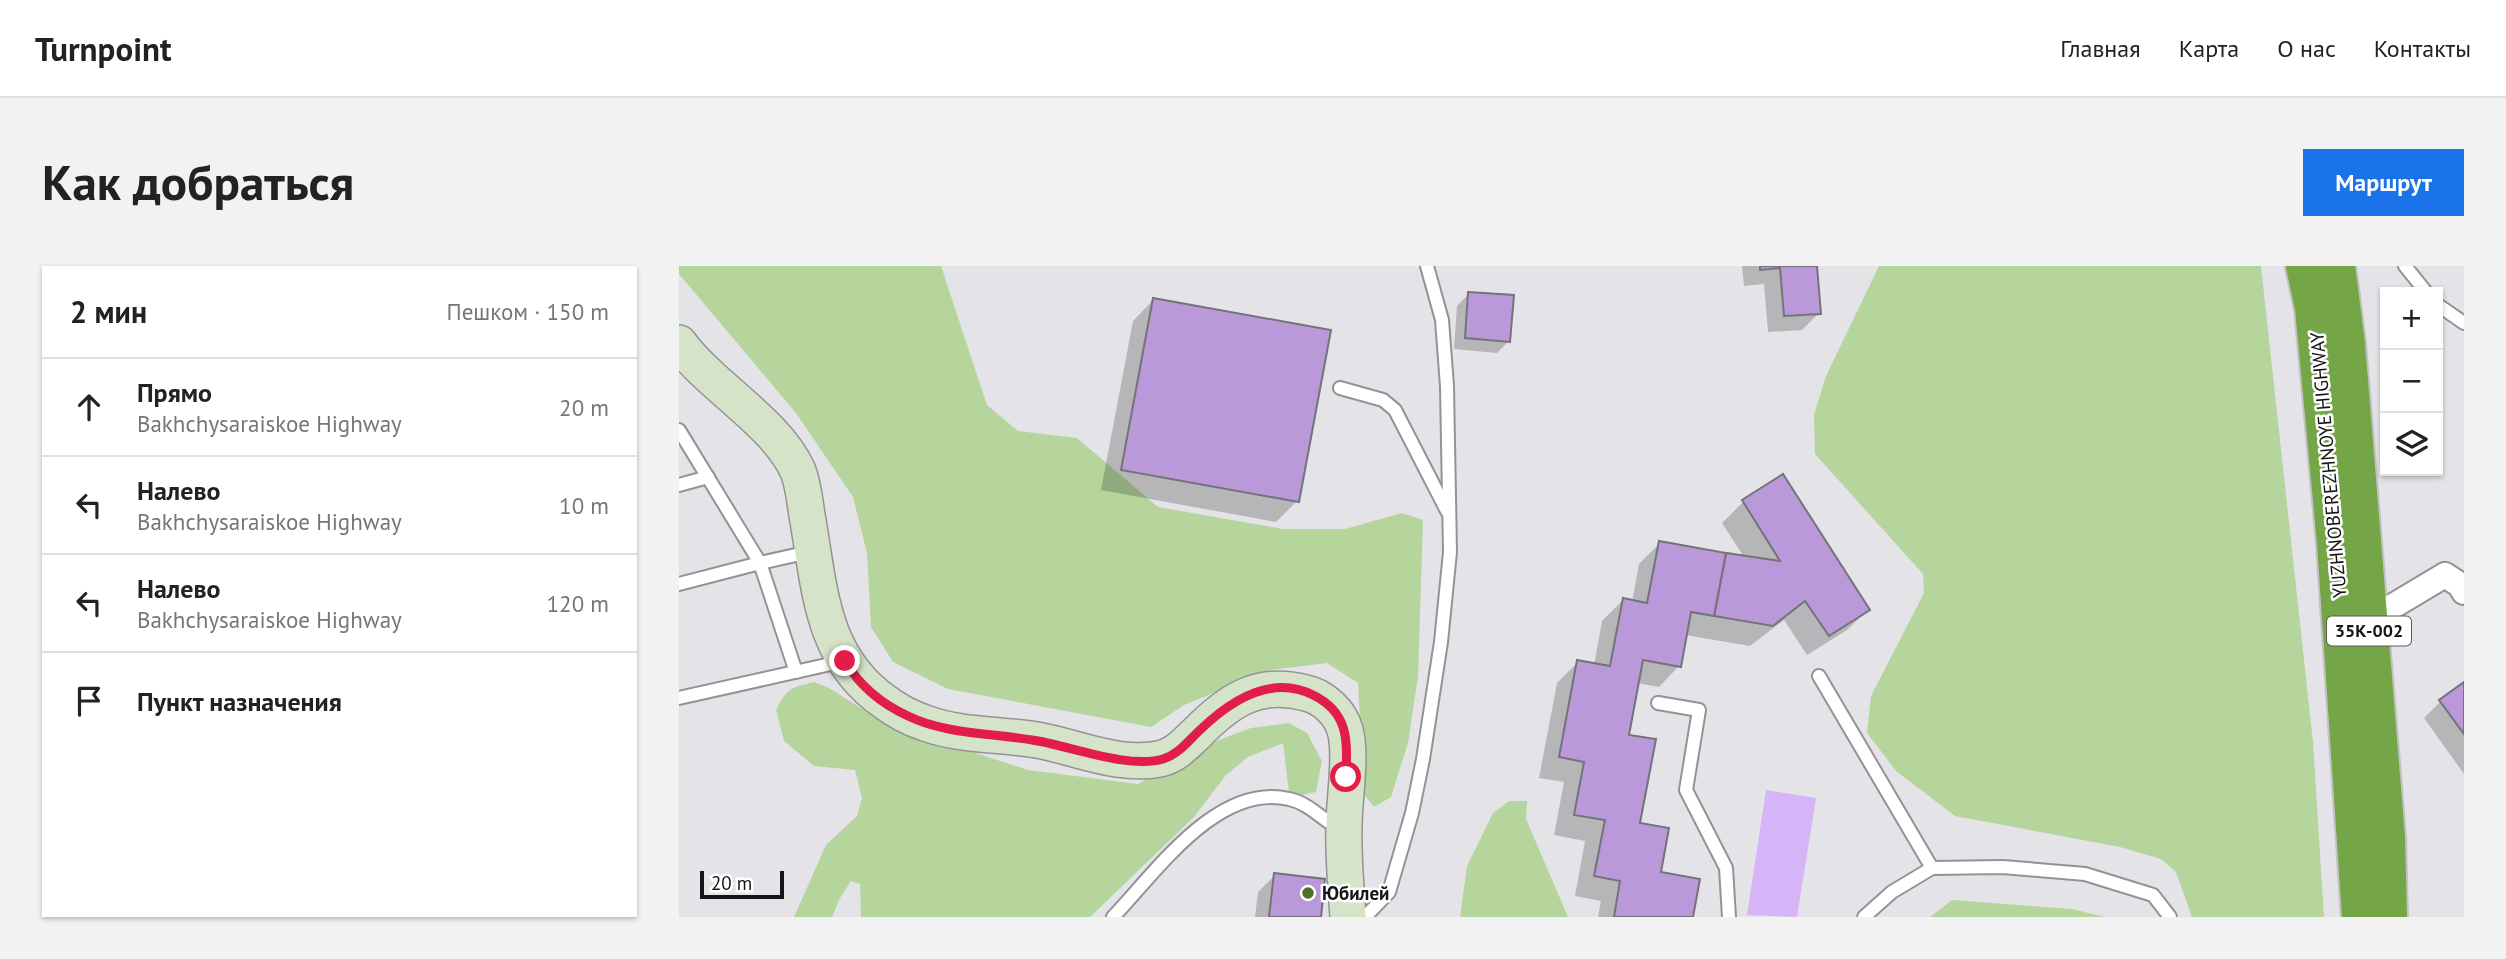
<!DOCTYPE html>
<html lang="ru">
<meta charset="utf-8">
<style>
:root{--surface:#fff;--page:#f2f2f2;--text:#222;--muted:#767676;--line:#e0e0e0;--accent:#1a73e8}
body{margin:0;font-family:"PT Sans",sans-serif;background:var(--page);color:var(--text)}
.controls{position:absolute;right:21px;top:21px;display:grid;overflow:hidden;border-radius:0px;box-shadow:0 2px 5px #0004}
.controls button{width:63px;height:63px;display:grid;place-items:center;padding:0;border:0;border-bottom:2px solid var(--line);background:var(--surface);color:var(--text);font:35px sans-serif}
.scale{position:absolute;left:21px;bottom:18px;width:84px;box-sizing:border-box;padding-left:7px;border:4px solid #151416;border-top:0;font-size:19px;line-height:24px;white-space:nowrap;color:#151416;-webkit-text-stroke:5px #fff;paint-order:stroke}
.stop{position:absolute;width:21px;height:21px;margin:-16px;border:5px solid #e11d48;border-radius:50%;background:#fff}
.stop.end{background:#e11d48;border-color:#fff;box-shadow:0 2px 7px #0008}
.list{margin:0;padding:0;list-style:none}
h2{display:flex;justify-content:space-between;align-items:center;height:91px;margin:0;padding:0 28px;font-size:30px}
h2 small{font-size:23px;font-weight:400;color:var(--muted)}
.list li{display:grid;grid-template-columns:46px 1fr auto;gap:21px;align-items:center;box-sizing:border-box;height:98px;padding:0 28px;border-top:2px solid var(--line)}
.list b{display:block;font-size:26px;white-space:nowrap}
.list p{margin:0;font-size:23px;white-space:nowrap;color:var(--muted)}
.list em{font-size:23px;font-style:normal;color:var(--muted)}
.icon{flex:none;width:38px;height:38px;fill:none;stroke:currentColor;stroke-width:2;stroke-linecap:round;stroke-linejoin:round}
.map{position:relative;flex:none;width:1785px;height:651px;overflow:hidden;border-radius:0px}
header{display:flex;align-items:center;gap:42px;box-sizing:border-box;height:98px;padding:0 35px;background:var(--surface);border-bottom:2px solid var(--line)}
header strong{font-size:33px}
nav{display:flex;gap:38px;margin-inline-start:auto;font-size:24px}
.intro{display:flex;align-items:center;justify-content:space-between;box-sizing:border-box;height:168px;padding:0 42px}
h1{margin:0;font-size:49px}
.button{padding:18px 32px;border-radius:0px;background:var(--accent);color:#fff;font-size:24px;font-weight:700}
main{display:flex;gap:42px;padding:0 42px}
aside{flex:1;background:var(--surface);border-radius:0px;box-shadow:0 2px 5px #0004}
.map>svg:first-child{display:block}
.green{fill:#b5d59d}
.water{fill:#d5b4f8}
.shadow{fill:#0003}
.building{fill:#ba99db;stroke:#757377;stroke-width:2}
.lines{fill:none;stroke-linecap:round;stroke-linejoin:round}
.lane-casing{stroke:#949296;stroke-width:16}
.street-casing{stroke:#949296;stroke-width:28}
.secondary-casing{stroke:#949296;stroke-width:38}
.highway-casing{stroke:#c2c2c2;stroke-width:42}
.lane{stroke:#fff;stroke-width:12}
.street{stroke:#fff;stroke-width:24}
.secondary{stroke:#d5e4c8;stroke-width:35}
.highway{stroke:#74a546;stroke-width:38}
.route{stroke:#e11d48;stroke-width:9}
.poi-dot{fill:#4e722c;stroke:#fff;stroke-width:2.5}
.labels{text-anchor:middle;stroke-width:5;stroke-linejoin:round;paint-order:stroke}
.shield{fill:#fff;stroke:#5b5a5c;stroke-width:2}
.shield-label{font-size:18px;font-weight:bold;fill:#151416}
.street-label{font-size:19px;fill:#151416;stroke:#fff}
.poi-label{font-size:19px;font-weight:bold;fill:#151416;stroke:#fff;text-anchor:start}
</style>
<header>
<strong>Turnpoint</strong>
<nav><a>Главная</a><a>Карта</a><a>О нас</a><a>Контакты</a></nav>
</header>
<div class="intro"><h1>Как добраться</h1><a class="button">Маршрут</a></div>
<main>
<aside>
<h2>2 мин<small>Пешком · 150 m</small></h2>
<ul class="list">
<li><svg class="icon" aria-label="ahead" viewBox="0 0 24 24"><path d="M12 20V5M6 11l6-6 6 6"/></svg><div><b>Прямо</b><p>Bakhchysaraiskoe Highway</p></div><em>20 m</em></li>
<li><svg class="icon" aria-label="left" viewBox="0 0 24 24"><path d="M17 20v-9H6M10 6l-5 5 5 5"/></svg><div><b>Налево</b><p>Bakhchysaraiskoe Highway</p></div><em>10 m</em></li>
<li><svg class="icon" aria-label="left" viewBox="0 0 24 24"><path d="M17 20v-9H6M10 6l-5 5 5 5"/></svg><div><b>Налево</b><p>Bakhchysaraiskoe Highway</p></div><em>120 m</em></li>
<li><svg class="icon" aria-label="arrive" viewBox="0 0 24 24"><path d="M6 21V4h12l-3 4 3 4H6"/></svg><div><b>Пункт назначения</b></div></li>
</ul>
</aside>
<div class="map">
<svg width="1785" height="651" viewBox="0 0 1785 651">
<rect width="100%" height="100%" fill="#e4e3e7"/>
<g class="green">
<path d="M0 0H262L308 139 339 165 398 172 479 241 604 263H666L723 247 744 254 739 410 729 477 712 531 695 541 685 528 679 417 648 397 591 404 505 439 472 461 269 423 214 396 192 361 188 287 174 231 117 147 0 8Z"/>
<path d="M1200 0H1582L1634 476 1645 651H1513L1497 606 1482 593 1441 581 1276 550 1217 505 1188 467 1192 430 1245 327 1244 308 1136 188 1135 149 1147 110Z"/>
<path d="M135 416 150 422 207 458 349 504 459 518 524 480 572 462 610 457 628 467 643 495 637 526 618 530 610 526 604 477 569 491 547 509 515 551 411 651H182L181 618 172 615 161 632 153 651H115L147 579 178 550 183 532 176 504 135 500 105 475 97 444C108 422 111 422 135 416Z"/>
<path d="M830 535H848L847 553 889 651H781L788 600 814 547Z"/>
<path d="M1273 634 1393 643 1426 651H1251Z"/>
</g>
<path class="water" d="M1087 524 1137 532 1118 651 1068 649Z"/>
<g class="shadow">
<path d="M1063 0H1136L1140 47 1123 64 1089 66 1085 18 1065 20Z"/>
<path d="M790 28 830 75 818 87 775 83 778 40Z"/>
<path d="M474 34 618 235 597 256 422 224 454 55Z"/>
<path d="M1064 236 1189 344 1168 364 1128 389 1105 354 1071 380 1006 369 1000 400 980 421 958 417 948 470 959 559 980 607 1012 651H919L922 635 896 630 906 575 875 569 885 516 860 512 878 417 899 396 915 399 923 355 944 334 953 336 960 298 981 277 1065 291 1043 257Z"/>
<path d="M1785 419V508L1745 452 1761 436Z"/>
<path d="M596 609 640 651H576L579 626Z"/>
</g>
<g class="building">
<path d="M1081 0H1138L1142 48 1105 50 1101 2 1081 4Z"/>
<path d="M789 26 835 29 831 76 786 72Z"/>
<path d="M474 32 652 64 620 236 442 204Z"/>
<path d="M1104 208 1191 344 1150 370 1126 335 1094 360 1035 350 1047 287 1101 295 1063 234Z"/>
<path d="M980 275 1047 287 1035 350 1012 346 1002 401 964 394 950 469 977 473 961 557 990 562 982 606 1021 613 1014 651H935L941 615 915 610 926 554 895 549 905 496 880 491 898 394 931 400 944 332 968 337Z"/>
<path d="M1785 416V468L1760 434Z"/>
<path d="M595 607 646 613 642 651H590Z"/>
</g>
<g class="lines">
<defs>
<g id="lane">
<path d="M1726 0 1747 26"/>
<path d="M1759 39 1785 57"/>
<path d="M661 122 704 134 716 144 768 245"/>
<path d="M0 164 81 297 130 286"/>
<path d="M0 219 29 211"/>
<path d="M0 318 81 297 117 406"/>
<path d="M1140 410 1253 602"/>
<path d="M0 432 165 395"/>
<path d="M979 437 1020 444 1007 524 1047 602 1050 651"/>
<path d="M434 651C477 606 539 516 610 533 630 537 643 554 661 563"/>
<path d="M686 651 710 626 733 547 744 493 762 376 771 286 768 120 763 54 748 0"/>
<path d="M1185 651 1213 626 1253 602 1324 601 1406 608 1474 629 1491 651"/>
</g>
<path id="street" d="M1689 355 1766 309 1781 319 1785 326"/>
<path id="secondary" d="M0 77C32 121 97 156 119 205 125 220 126 239 129 255 141 325 143 392 206 436 218 445 231 452 246 457 281 470 322 468 358 474 397 481 440 501 480 493 496 490 506 478 517 468 549 435 579 414 627 427 644 431 661 446 666 464 673 489 665 534 665 560 664 590 667 621 669 651"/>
<g id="highway">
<path d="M1626 0 1635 42 1657 277 1682 651"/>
<path d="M1657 0 1667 78 1707 572 1709 651"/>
</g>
</defs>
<use href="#lane" class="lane-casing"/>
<use href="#street" class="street-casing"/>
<use href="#secondary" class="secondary-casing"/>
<use href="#highway" class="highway-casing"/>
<use href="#lane" class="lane"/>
<use href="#street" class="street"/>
<use href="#secondary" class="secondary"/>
<use href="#highway" class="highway"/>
</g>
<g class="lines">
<path class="route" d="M166 395C180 419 203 438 229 450 268 469 316 467 359 475 393 481 450 503 484 493 500 488 509 475 521 464 551 435 592 408 634 429 671 447 668 476 667 511"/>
</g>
<circle class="poi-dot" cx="629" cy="627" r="7"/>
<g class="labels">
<rect class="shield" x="1648" y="350.5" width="84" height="29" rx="5"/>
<g class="shield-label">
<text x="1690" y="371">35К-002</text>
</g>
<g class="street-label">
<text transform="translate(1649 199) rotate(-95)" y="7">YUZHNOBEREZHNOYE HIGHWAY</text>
</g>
<g class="poi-label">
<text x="643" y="634">Юбилей</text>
</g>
</g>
</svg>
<div class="controls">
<button>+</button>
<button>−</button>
<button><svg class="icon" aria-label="layers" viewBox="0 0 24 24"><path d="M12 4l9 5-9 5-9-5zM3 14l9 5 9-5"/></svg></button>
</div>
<div class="scale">20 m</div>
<div class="stop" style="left:667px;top:511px"></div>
<div class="stop end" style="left:166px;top:395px"></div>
</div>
</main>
